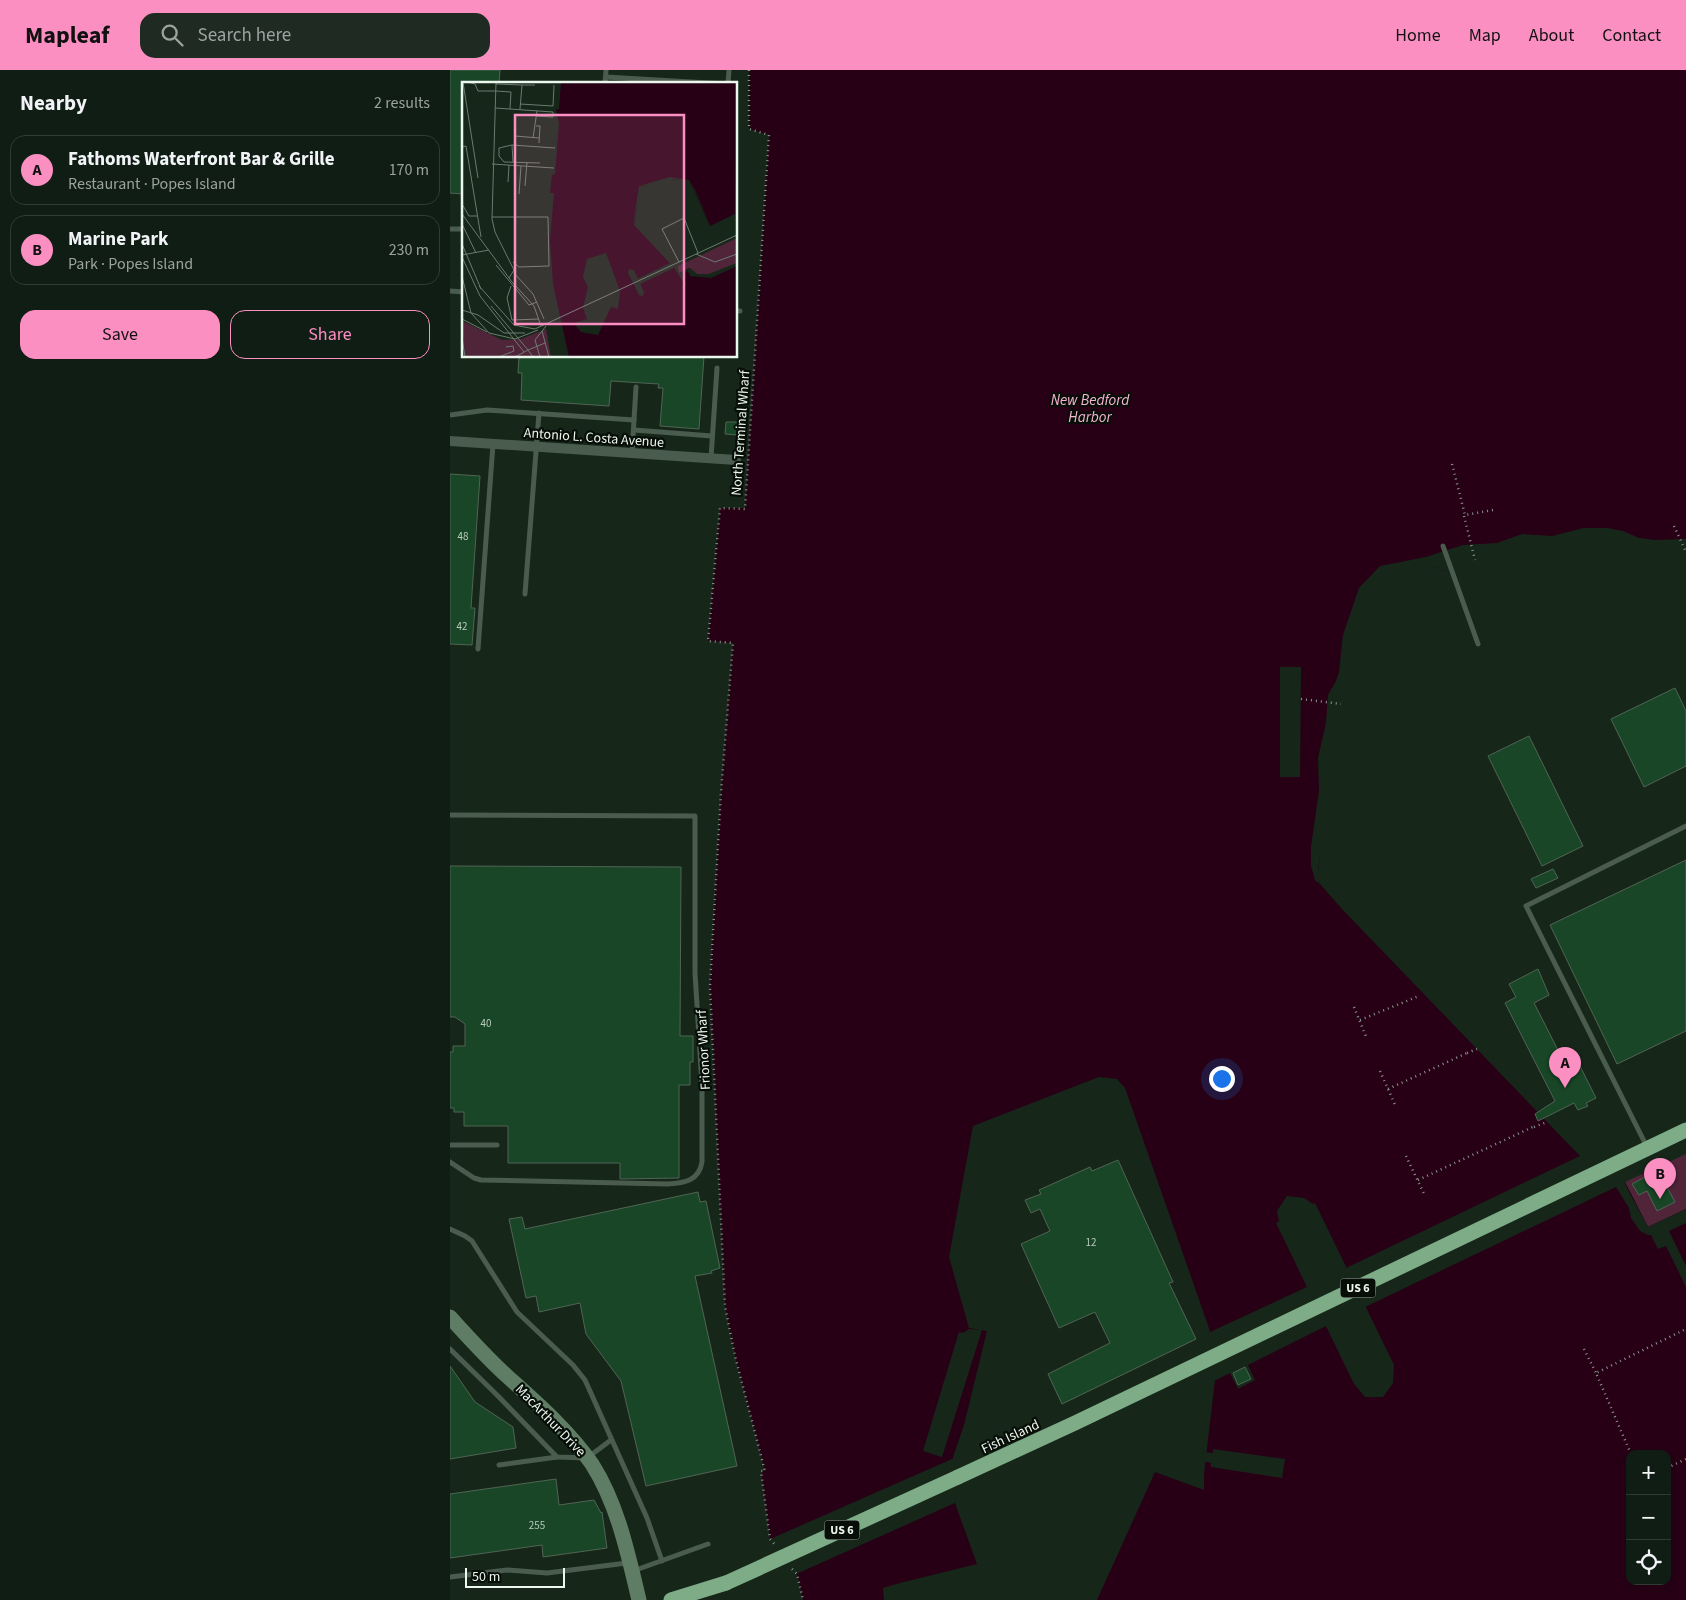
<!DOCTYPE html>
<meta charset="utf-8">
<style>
:root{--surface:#101d14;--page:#1e2a22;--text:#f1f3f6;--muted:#9ca2a0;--line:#303b34;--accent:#fc8fc2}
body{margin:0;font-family:"Source Sans 3",sans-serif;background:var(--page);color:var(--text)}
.controls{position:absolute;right:15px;bottom:15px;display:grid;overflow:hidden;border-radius:10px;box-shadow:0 2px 8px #0003}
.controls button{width:45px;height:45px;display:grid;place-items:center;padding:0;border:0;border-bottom:1px solid var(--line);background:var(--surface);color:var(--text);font:25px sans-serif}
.scale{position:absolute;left:15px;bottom:12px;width:100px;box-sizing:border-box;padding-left:5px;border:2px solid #ecf7ee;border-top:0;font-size:14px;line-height:18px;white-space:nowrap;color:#ecf7ee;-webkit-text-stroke:4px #070e08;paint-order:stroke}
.you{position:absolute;left:771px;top:1008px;width:18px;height:18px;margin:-12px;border:4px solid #fff;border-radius:50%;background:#1a73e8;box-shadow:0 0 0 8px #1a73e833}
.badge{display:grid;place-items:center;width:32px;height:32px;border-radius:50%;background:var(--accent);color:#111;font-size:16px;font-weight:700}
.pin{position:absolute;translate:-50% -41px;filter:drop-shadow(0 1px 2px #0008)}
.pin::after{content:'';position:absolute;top:26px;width:18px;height:15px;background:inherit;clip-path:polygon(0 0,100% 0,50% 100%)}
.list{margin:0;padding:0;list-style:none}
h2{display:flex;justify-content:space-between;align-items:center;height:65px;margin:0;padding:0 20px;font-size:21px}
h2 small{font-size:16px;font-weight:400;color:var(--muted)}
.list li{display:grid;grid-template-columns:32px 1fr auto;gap:15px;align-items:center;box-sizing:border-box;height:70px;margin:0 10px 10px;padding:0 10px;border:1px solid var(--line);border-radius:15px}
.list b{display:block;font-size:19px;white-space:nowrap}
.list p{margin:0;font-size:16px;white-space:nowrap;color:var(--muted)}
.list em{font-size:16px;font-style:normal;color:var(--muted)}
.actions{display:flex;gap:10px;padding:15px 20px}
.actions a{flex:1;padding:11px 0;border:1px solid var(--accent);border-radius:15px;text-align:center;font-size:18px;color:var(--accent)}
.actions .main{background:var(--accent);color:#111}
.icon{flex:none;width:28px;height:28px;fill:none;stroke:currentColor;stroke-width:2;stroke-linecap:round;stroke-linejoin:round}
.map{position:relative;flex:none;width:1236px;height:1530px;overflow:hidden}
header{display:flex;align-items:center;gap:30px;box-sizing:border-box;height:70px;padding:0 25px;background:var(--accent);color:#111}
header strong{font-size:24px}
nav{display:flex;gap:28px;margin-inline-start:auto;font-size:18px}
.search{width:350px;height:45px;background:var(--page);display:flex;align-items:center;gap:12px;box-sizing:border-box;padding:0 18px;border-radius:15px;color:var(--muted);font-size:19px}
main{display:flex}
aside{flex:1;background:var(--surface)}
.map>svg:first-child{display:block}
.green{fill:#50253a}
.water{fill:#270015;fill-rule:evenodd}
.pier{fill:#16271a}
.building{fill:#194626;stroke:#516455}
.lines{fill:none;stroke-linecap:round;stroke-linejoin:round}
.path{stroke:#89968b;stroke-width:2.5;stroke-dasharray:1 4;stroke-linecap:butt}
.lane{stroke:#4a5c4d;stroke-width:5}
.street{stroke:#4a5c4d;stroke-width:10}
.secondary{stroke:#5f7d64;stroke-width:15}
.highway{stroke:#7dac87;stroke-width:15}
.highway-bridge{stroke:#7dac87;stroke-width:15}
.labels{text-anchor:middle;stroke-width:4.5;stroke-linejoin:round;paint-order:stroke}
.number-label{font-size:11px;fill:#b7cbbc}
.shield{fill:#070e08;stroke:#a7b1a9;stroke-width:1}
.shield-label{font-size:12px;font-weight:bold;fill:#ecf7ee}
.street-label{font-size:14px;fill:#ecf7ee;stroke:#070e08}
.water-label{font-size:15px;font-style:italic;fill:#f7b5d2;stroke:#070e08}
.inset-road{fill:none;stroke:#6c7a6f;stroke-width:1}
.view{fill:#fc8fc2;fill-opacity:0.15;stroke:#fc8fc2;stroke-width:2.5}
.inset-edge{fill:none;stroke:#ecf7ee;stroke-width:2.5}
</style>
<header>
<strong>Mapleaf</strong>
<div class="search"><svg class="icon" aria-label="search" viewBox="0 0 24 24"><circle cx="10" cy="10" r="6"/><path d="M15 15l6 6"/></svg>Search here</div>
<nav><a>Home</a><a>Map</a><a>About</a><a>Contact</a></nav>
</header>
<main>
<aside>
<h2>Nearby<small>2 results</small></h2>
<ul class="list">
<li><span class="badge">A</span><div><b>Fathoms Waterfront Bar &amp; Grille</b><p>Restaurant · Popes Island</p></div><em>170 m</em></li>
<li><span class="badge">B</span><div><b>Marine Park</b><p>Park · Popes Island</p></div><em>230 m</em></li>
</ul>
<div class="actions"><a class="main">Save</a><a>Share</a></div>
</aside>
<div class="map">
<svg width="1236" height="1530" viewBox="0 0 1236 1530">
<rect width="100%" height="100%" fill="#16271a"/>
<path class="green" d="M1236 1084V1139L1198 1157 1175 1112Z"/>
<path class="water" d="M299 0H1236V476L1170 465 1085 470 1040 481 1009 484 1007 497 996 501 984 497 947 508 928 518 918 532 888 619 868 803 870 814 891 838 1130 1086 1146 1125 1175 1112 1198 1157 1236 1139V1530H647L705 1402 754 1420V1404L768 1284 675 1018 667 1009 649 1007 523 1056 499 1187 519 1258 537 1261 514 1355 496 1408 527 1494 450 1513 433 1518 434 1530H353L347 1504 320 1469 311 1401H315L285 1286 275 1236 260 916 271 722 283 573 258 571 270 438H295L319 65 299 59ZM837 1126 854 1128 863 1134 865 1133 944 1295 943 1313 933 1327H915L904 1314 826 1153 829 1151 827 1141ZM1180 1384H1217V1511H1180Z"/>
<g class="pier">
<path d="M1134 458H1157L1173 461 1189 468 1205 470 1236 469V476L1200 477 1170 468 1085 472 1059 480 1057 485 1043 489H1041L1038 484 1011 486 1007 497 996 501 984 497 948 510 933 517 923 528 918 538 893 614 890 620 880 715 881 729 869 791 868 803 870 814 865 810 861 796V777L869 721 868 688 876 653 878 625 886 611 889 602 893 565 909 518 930 496 976 487 1013 475 1047 473 1072 464 1102 466Z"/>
<path d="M830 597H851L850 707H830Z"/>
<path d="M1132 1085 1148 1122 1174 1110 1177 1111 1175 1113 1178 1120 1198 1157 1236 1139V1153L1219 1161 1236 1196V1217L1216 1176 1208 1179 1201 1165H1198L1190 1161 1181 1148 1179 1138 1166 1117 913 1238 894 1199Z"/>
<path d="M859 1216 878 1255 798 1295 805 1310 788 1319 780 1303 762 1312 766 1284 758 1263Z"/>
<path d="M519 1259 532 1260 492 1387 473 1381 509 1262 513 1263Z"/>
<path d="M763 1379 835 1389 832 1408 761 1397V1393L753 1391 754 1382 763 1383Z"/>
<path d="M502 1389 504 1393 498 1408 507 1432 344 1505 318 1470Z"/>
</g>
<g class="building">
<path d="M0 0H50L49 14H14V124L0 123Z"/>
<path d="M69 286H254L249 359 210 356 213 318H208L209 314 161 311 159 336 71 330 72 303H68Z"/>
<path d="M276 352H288V365L275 364Z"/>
<path d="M0 404 30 406 21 538H25L22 575 0 574Z"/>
<path d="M1225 618 1236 641V696L1194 717 1161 649Z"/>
<path d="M1079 666 1133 776 1092 796 1038 686Z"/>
<path d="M1236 790V961L1167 994 1100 855Z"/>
<path d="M0 796 231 797 230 966H243V992H240V1015H229V1108L170 1109V1093H58V1056H14V1042H4V1038H0V982H3V976H15V954L5 947H0Z"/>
<path d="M1103 799 1108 808 1086 818 1081 809Z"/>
<path d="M1088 899 1099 925 1084 933 1115 994 1126 988 1146 1028 1136 1033 1138 1036 1128 1040 1124 1033 1088 1051 1085 1044 1105 1031 1055 933 1066 927 1059 914Z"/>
<path d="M668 1090 723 1212 719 1213 746 1269 612 1334 598 1304 660 1273 645 1242 609 1258 571 1174 600 1161 590 1139 581 1143 575 1130 591 1124 589 1120 640 1097 642 1101Z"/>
<path d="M1208 1100 1225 1132 1207 1141 1197 1121 1189 1125 1182 1114Z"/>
<path d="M248 1122 250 1132 256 1131 270 1198 261 1201 262 1203 245 1206 287 1396 196 1416 171 1311 136 1264 130 1233 89 1242 86 1226 76 1228 59 1149 72 1147 75 1159Z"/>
<path d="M0 1296 25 1332 63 1357 66 1378 0 1389Z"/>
<path d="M795 1297 801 1309 788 1315 783 1303Z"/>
<path d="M106 1409 109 1435 144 1430 151 1443 152 1442 157 1478 93 1487 92 1475 0 1488V1424Z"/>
</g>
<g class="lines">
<g class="path">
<path d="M299 0V59L319 65 295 439 270 438 258 571 283 573 271 722 260 916 275 1236 285 1286 315 1401H311L320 1469 326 1476"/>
<path d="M1002 394 1015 445 1043 440"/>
<path d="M1014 446 1025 490"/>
<path d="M1224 456 1236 482"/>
<path d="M851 629 891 634"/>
<path d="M904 937 917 969"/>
<path d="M910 950 969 926"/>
<path d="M1017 983 1027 979"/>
<path d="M930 1001 946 1037"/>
<path d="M938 1019 1017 983"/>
<path d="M1084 1057 1097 1052"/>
<path d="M956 1086 975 1126"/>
<path d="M968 1110 1085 1056"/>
<path d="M1134 1279 1146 1303"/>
<path d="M1181 1384 1146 1303 1236 1259"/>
<path d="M1217 1398 1236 1389"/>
<path d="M342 1499 347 1504 353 1530"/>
</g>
<g class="lane">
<path d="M156 7 275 14"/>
<path d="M155 14 156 0"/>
<path d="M278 14 279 0"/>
<path d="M1 159H14"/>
<path d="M0 221 14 222"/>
<path d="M286 241H290"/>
<path d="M0 345 37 340 184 350"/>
<path d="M184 360 262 366"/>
<path d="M182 383 186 317"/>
<path d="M261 388 267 298"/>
<path d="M993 476 1028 574"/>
<path d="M75 524 89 343"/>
<path d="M28 579 43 374"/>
<path d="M0 745 245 746V903L252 1015V1092C249 1111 234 1113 218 1114L31 1110 24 1108 0 1092"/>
<path d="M0 1075H47"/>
<path d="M1197 1077 1076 836 1236 756"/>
<path d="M0 1159 15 1166 22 1171 67 1242 123 1295 135 1310 197 1448 212 1491"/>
<path d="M0 1279 47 1325 107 1387 137 1388 161 1370"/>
<path d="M49 1395 107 1387"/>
<path d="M183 1501 258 1474"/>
<path d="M0 1507 57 1500 97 1503 177 1493"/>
</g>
<path class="street" d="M0 371 286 390"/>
<path class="secondary" d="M0 1247C18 1267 37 1288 58 1307 88 1334 119 1361 142 1394 168 1435 178 1484 189 1530"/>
<g class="highway">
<path d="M508 1407 625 1353 1236 1060"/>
<path d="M221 1530 276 1513"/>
</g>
<path class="highway-bridge" d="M276 1513 508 1407"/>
</g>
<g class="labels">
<g class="number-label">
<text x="13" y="470">48</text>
<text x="12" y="560">42</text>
<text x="36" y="957">40</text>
<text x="641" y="1176">12</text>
<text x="87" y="1459">255</text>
</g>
<g class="shield">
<rect x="890.5" y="1208.5" width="35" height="19" rx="4"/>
<rect x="374.5" y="1450.5" width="35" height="19" rx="4"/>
</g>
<g class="shield-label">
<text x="908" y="1222">US 6</text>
<text x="392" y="1464">US 6</text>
</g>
<g class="street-label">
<text transform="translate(290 363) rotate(-86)" y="5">North Terminal Wharf</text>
<text transform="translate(144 367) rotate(4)" y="5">Antonio L. Costa Avenue</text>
<text transform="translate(253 980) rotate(-93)" y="5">Frionor Wharf</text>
<text transform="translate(101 1350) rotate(46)" y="5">MacArthur Drive</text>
<text transform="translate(560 1366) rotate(-25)" y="5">Fish Island</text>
</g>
<g class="water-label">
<text x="640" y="335">New Bedford<tspan x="640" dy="17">Harbor</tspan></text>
</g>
</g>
<g transform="translate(12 12)">
<rect width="275" height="275" fill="#16271a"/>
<path d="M275 156V181L247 192H235L229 187 217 191 214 185ZM0 239 40 258 59 257 84 247 89 275H3Z" fill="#50253a"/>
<path d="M99 0H275L273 132 248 144 227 98 201 97 179 105 172 143 217 191 227 186 234 193 252 192 275 182V275H107L91 202 88 158 92 111H88L90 93 93 92 97 42 94 27H97ZM144 171 158 209 156 227 149 225 136 253 119 250 112 241 125 237 121 226 126 205 121 195 125 177ZM167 187 172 188 182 210 181 214 177 213 166 191Z" fill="#270015" fill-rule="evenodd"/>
<path d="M208 95 227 98 233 108 248 142 228 100 213 97 180 104 171 144 177 104ZM210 180 216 184 217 191 228 186 235 192H247L275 181V184L249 196 228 194 226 189 220 192 225 205 212 186 176 203 173 198Z" fill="#16271a"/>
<path class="inset-road" d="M1 0 16 96M5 0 13 2 16 9H34M34 0 30 137 33 150 52 188 47 196M34 2 60 3M34 9 49 10 48 27M58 22 91 24 92 3M33 26 91 30V35L74 34M58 27 60 3H73M74 44H78L77 61M53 54 77 56M71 56 75 29M50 63 51 80M0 65 4 64 19 155M78 81 42 80 37 74V66L50 63 93 66M30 82 92 86M46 100 47 83M63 104 65 80M57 112 59 84M0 122 7 134H15M0 132 50 200 72 224 79 244M30 135H86L87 184 57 185 51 180M0 142 14 171M0 162 19 207M234 172 253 180 275 172M0 173 27 168M0 175 18 214 62 270M217 180 200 147 222 136 236 171M34 183 67 223 75 220M52 191 71 212 82 237M0 194 9 231 27 251 53 257 76 248M17 204 52 243 73 247 275 153M49 204 45 216 50 238 77 237M29 224 66 268M0 228 16 233 42 251H63M0 237 25 250M80 249 87 275M0 255 3 275M66 268 83 261M37 275 52 269 51 264 44 265M53 275 66 268 71 275M78 275 73 258 84 244"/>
<path class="view" d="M53 33H222V242H53Z"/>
<rect width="275" height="275" class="inset-edge"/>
</g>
</svg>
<div class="controls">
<button>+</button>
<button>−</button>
<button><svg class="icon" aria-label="locate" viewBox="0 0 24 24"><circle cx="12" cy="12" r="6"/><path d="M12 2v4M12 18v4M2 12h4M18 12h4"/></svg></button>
</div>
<div class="scale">50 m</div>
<div class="you"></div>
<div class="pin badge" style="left:1115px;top:1018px">A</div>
<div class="pin badge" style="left:1210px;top:1129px">B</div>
</div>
</main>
